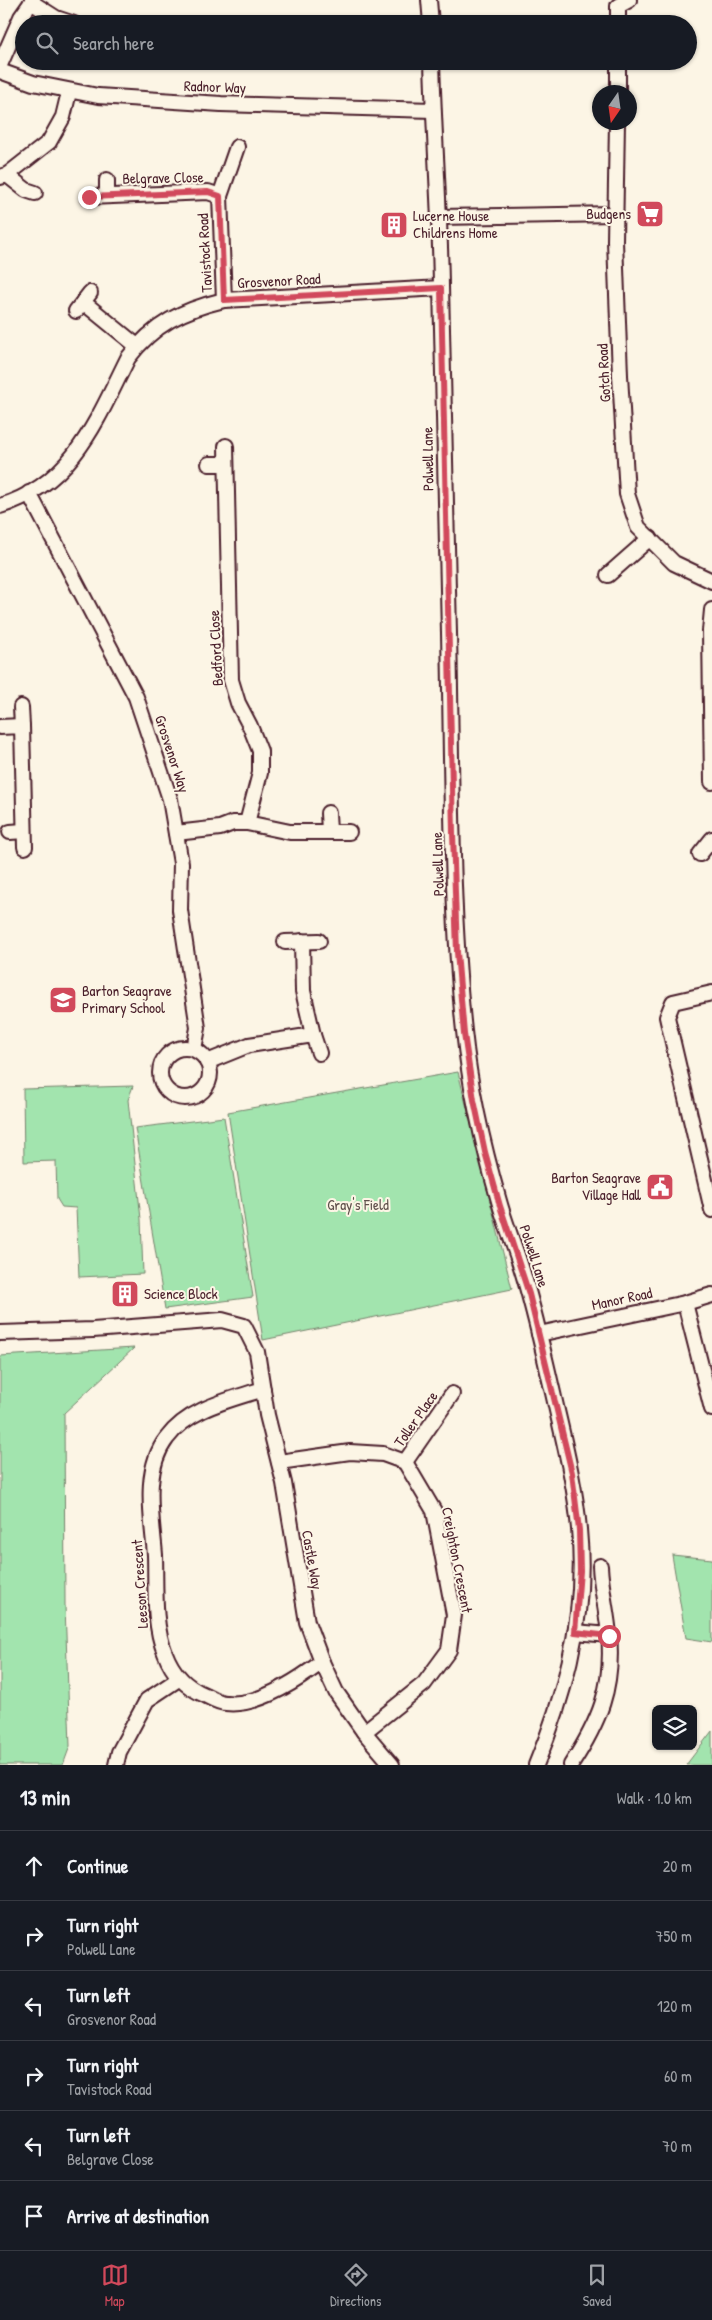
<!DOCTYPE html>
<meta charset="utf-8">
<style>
:root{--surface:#171b24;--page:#20242c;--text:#f1f3f6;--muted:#9ea1a6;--line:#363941;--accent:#d1495b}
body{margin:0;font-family:"Patrick Hand",sans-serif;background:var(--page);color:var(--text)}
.controls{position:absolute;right:15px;bottom:15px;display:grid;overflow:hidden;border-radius:8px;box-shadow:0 1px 4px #0004}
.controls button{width:45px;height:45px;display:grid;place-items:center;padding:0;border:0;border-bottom:1px solid var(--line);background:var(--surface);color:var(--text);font:25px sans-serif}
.compass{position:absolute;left:592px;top:85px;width:45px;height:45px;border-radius:50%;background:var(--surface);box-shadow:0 1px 4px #0004;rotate:193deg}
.stop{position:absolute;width:15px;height:15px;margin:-11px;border:4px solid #d1495b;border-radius:50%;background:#fff}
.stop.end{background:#d1495b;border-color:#fff;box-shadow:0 1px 5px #0008}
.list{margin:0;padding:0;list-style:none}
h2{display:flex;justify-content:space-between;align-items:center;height:65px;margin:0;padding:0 20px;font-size:21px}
h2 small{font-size:16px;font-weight:400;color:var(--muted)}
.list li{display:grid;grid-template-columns:32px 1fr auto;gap:15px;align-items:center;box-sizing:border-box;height:70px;padding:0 20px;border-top:1px solid var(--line)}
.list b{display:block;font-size:19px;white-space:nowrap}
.list p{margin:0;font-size:16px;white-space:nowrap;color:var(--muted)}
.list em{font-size:16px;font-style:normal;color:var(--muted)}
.icon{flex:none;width:28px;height:28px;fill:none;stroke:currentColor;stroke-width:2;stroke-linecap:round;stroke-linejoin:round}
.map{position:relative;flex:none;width:712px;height:1765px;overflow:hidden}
.search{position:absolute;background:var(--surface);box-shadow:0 1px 4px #0004;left:15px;right:15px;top:15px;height:55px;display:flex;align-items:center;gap:12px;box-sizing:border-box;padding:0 18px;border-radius:28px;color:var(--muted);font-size:19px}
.sheet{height:485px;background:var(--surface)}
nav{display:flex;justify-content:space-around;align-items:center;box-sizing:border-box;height:70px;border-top:1px solid var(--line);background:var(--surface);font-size:14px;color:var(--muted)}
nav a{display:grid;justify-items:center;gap:2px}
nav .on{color:var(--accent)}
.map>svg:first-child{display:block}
.green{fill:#a2e4ae;stroke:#76826c}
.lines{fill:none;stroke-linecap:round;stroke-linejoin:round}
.minor-casing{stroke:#4a1f2b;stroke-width:18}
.minor{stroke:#fcf5e5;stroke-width:14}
.route{stroke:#d1495b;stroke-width:6}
.labels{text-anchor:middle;stroke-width:4;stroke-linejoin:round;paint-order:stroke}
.street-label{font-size:15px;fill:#4a1f2b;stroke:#fcf5e5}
.poi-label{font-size:15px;fill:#4a1f2b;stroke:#fcf5e5;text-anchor:start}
.park-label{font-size:15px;fill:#60504c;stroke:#fcf5e5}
</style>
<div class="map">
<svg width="712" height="1765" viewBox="0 0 712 1765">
<rect width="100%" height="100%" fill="#fcf5e5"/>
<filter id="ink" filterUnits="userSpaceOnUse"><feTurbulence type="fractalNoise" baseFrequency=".02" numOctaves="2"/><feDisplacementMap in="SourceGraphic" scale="10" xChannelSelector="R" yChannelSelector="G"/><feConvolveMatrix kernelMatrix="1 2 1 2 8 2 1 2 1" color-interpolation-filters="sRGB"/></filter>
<g filter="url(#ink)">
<g class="green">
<path d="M458 1072 512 1289 263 1340 228 1112Z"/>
<path d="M133 1086 128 1100 141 1219 143 1274 79 1277 76 1208 62 1207 57 1199 56 1161 24 1162 23 1089Z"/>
<path d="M224 1117 253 1297 165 1309 135 1128Z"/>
<path d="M134 1348 64 1413 65 1606 70 1746 63 1765H0V1356Z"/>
<path d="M672 1555 712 1559V1642L686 1638Z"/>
<path d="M712 1731V1765H686Z"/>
</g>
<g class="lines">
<defs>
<g id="minor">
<path d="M429 0 431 24"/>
<path d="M31 2 56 18 74 24"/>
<path d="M618 24V6L629 0"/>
<path d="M432 61C434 136 440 211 441 286 444 402 446 518 449 633 452 766 450 900 464 1031 470 1089 483 1146 499 1201 505 1223 514 1245 521 1267 534 1308 543 1351 553 1393 563 1438 575 1483 579 1529 587 1610 567 1691 536 1765"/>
<path d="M0 65 21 17 33 0"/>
<path d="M0 71 33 83 98 96 221 104 433 110"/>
<path d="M618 92V61"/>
<path d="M617 122 615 241 620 375 627 494 638 527 674 563 712 581"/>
<path d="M7 175 26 190 35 193"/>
<path d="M0 177 7 175 49 142 63 117 69 92"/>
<path d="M107 180V196"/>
<path d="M89 197 208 192 220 196"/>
<path d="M439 217 616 214"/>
<path d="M224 300 220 196 237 147"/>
<path d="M83 302 137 346"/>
<path d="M76 311 90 293"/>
<path d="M226 446 231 680 238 703 250 726 260 751V773L247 823"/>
<path d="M209 464H226"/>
<path d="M29 493 136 697 170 799 181 863 180 910 198 1028 194 1049"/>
<path d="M0 506C73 484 97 420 128 358 154 324 182 310 224 300L441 288"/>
<path d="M608 575 650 538"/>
<path d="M712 610 710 631 712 782"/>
<path d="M21 707 22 726"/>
<path d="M0 727 22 726 25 847"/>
<path d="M328 813 329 831"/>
<path d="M10 832 24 831"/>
<path d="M176 833 220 828 233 823H247L290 832H349"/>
<path d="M700 854 712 839"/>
<path d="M302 941 303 991 313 1035"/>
<path d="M285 942 319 941"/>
<path d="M712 993 673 1002 667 1017 712 1210"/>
<circle cx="185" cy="1073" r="25"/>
<path d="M207 1062 249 1045 313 1035 319 1053"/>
<path d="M685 1303 712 1409"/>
<path d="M0 1333 93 1330 222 1320 244 1326 257 1352 267 1415 284 1483 307 1622 322 1662 336 1692 364 1732 392 1765"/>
<path d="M539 1334 685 1303 712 1295"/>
<path d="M263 1389C230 1400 189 1408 167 1438 142 1470 152 1517 155 1555 156 1587 153 1623 165 1653 172 1672 185 1687 205 1695 211 1698 219 1703 226 1703 257 1707 298 1680 322 1662"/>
<path d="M279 1462 350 1452 383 1454 405 1462 434 1511 454 1615 449 1650 424 1684 364 1732"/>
<path d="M405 1462 452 1394"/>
<path d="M575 1632 609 1635"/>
<path d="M116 1765 119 1752 147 1700 180 1678"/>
<path d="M571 1765C599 1722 614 1687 609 1635 607 1611 601 1589 600 1566"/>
</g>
</defs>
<use href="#minor" class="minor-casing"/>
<use href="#minor" class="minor"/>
</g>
</g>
<g class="lines" filter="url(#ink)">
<path class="route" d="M89 197 208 192 220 196 224 300 441 288 453 833 457 952 464 1034 474 1100 485 1152 500 1206 529 1294 572 1473 579 1530 580 1571 575 1632 609 1636"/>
</g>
<defs>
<symbol id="supermarket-square" viewBox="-11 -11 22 22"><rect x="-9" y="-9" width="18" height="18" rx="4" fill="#d1495b" stroke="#fcf5e5"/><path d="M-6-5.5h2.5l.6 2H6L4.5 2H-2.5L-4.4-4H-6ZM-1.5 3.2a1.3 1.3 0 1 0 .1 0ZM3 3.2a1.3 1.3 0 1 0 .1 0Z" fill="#fff"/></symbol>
<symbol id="building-square" viewBox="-11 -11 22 22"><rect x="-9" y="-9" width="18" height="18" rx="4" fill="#d1495b" stroke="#fcf5e5"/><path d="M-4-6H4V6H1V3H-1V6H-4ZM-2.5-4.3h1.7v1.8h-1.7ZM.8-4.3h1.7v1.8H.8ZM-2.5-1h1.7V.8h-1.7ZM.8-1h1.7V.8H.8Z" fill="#fff"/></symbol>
<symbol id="school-square" viewBox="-11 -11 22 22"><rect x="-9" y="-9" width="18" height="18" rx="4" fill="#d1495b" stroke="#fcf5e5"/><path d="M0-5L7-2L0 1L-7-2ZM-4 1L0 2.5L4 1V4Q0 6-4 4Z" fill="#fff"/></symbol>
<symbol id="civic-square" viewBox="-11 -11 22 22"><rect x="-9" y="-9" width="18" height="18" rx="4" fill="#d1495b" stroke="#fcf5e5"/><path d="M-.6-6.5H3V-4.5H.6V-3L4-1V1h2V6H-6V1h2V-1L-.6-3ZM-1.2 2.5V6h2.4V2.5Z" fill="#fff"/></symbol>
</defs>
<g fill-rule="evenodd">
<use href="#supermarket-square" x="634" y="198" width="32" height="32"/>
<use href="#building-square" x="378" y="209" width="32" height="32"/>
<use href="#school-square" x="47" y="984" width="32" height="32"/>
<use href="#civic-square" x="644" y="1171" width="32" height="32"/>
<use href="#building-square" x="109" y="1278" width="32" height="32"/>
</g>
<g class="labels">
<g class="street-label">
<text transform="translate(215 87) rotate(2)" y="5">Radnor Way</text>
<text transform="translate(163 178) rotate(-1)" y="5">Belgrave Close</text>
<text transform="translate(205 253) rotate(-93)" y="5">Tavistock Road</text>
<text transform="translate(279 281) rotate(-3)" y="5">Grosvenor Road</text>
<text transform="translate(604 373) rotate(-93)" y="5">Gotch Road</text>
<text transform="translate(428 459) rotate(-91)" y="5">Polwell Lane</text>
<text transform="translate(216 648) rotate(-93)" y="5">Bedford Close</text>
<text transform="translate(172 754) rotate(72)" y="5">Grosvenor Way</text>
<text transform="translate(438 864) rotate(-92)" y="5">Polwell Lane</text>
<text transform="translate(534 1256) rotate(72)" y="5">Polwell Lane</text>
<text transform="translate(622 1299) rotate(-12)" y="5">Manor Road</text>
<text transform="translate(416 1419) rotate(-55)" y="5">Toller Place</text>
<text transform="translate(312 1560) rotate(80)" y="5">Castle Way</text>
<text transform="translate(457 1560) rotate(79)" y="5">Creighton Crescent</text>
<text transform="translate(140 1584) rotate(-94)" y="5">Leeson Crescent</text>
</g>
<g class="poi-label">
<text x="631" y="219" text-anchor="end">Budgens</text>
<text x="413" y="221">Lucerne House<tspan x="413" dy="17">Childrens Home</tspan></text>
<text x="82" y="996">Barton Seagrave<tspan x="82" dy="17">Primary School</tspan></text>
<text x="641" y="1183" text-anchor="end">Barton Seagrave<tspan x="641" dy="17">Village Hall</tspan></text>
<text x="144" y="1299">Science Block</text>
</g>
<g class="park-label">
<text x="358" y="1210">Gray's Field</text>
</g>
</g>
</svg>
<div class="controls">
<button><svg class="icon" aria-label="layers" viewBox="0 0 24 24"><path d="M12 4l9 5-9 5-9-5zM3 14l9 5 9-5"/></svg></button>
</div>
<svg class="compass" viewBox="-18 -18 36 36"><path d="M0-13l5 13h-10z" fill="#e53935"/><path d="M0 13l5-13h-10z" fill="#9ea1a6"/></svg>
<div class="stop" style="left:609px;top:1636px"></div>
<div class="stop end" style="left:89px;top:197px"></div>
<div class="search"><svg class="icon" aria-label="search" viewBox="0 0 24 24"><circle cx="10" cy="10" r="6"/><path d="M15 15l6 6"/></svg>Search here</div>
</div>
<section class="sheet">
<h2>13 min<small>Walk · 1.0 km</small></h2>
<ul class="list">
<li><svg class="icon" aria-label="ahead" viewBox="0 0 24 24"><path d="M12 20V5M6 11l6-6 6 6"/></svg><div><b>Continue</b></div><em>20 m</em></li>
<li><svg class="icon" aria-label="right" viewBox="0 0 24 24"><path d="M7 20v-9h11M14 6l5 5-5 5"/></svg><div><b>Turn right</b><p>Polwell Lane</p></div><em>750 m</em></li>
<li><svg class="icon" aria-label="left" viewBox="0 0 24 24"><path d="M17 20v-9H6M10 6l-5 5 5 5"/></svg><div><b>Turn left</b><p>Grosvenor Road</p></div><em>120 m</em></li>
<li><svg class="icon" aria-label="right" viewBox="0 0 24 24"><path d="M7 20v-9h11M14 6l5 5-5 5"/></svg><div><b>Turn right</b><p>Tavistock Road</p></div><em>60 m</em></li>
<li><svg class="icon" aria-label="left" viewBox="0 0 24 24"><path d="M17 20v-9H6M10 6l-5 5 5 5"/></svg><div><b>Turn left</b><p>Belgrave Close</p></div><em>70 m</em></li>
<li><svg class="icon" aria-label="arrive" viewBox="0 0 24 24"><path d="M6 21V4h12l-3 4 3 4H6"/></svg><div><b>Arrive at destination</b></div></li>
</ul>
</section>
<nav>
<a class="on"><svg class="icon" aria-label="map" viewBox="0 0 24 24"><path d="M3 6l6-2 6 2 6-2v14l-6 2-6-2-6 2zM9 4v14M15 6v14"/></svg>Map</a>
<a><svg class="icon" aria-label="directions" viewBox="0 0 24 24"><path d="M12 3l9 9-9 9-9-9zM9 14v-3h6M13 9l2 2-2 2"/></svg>Directions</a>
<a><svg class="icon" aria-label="saved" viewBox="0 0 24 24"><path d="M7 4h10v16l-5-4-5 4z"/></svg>Saved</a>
</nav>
